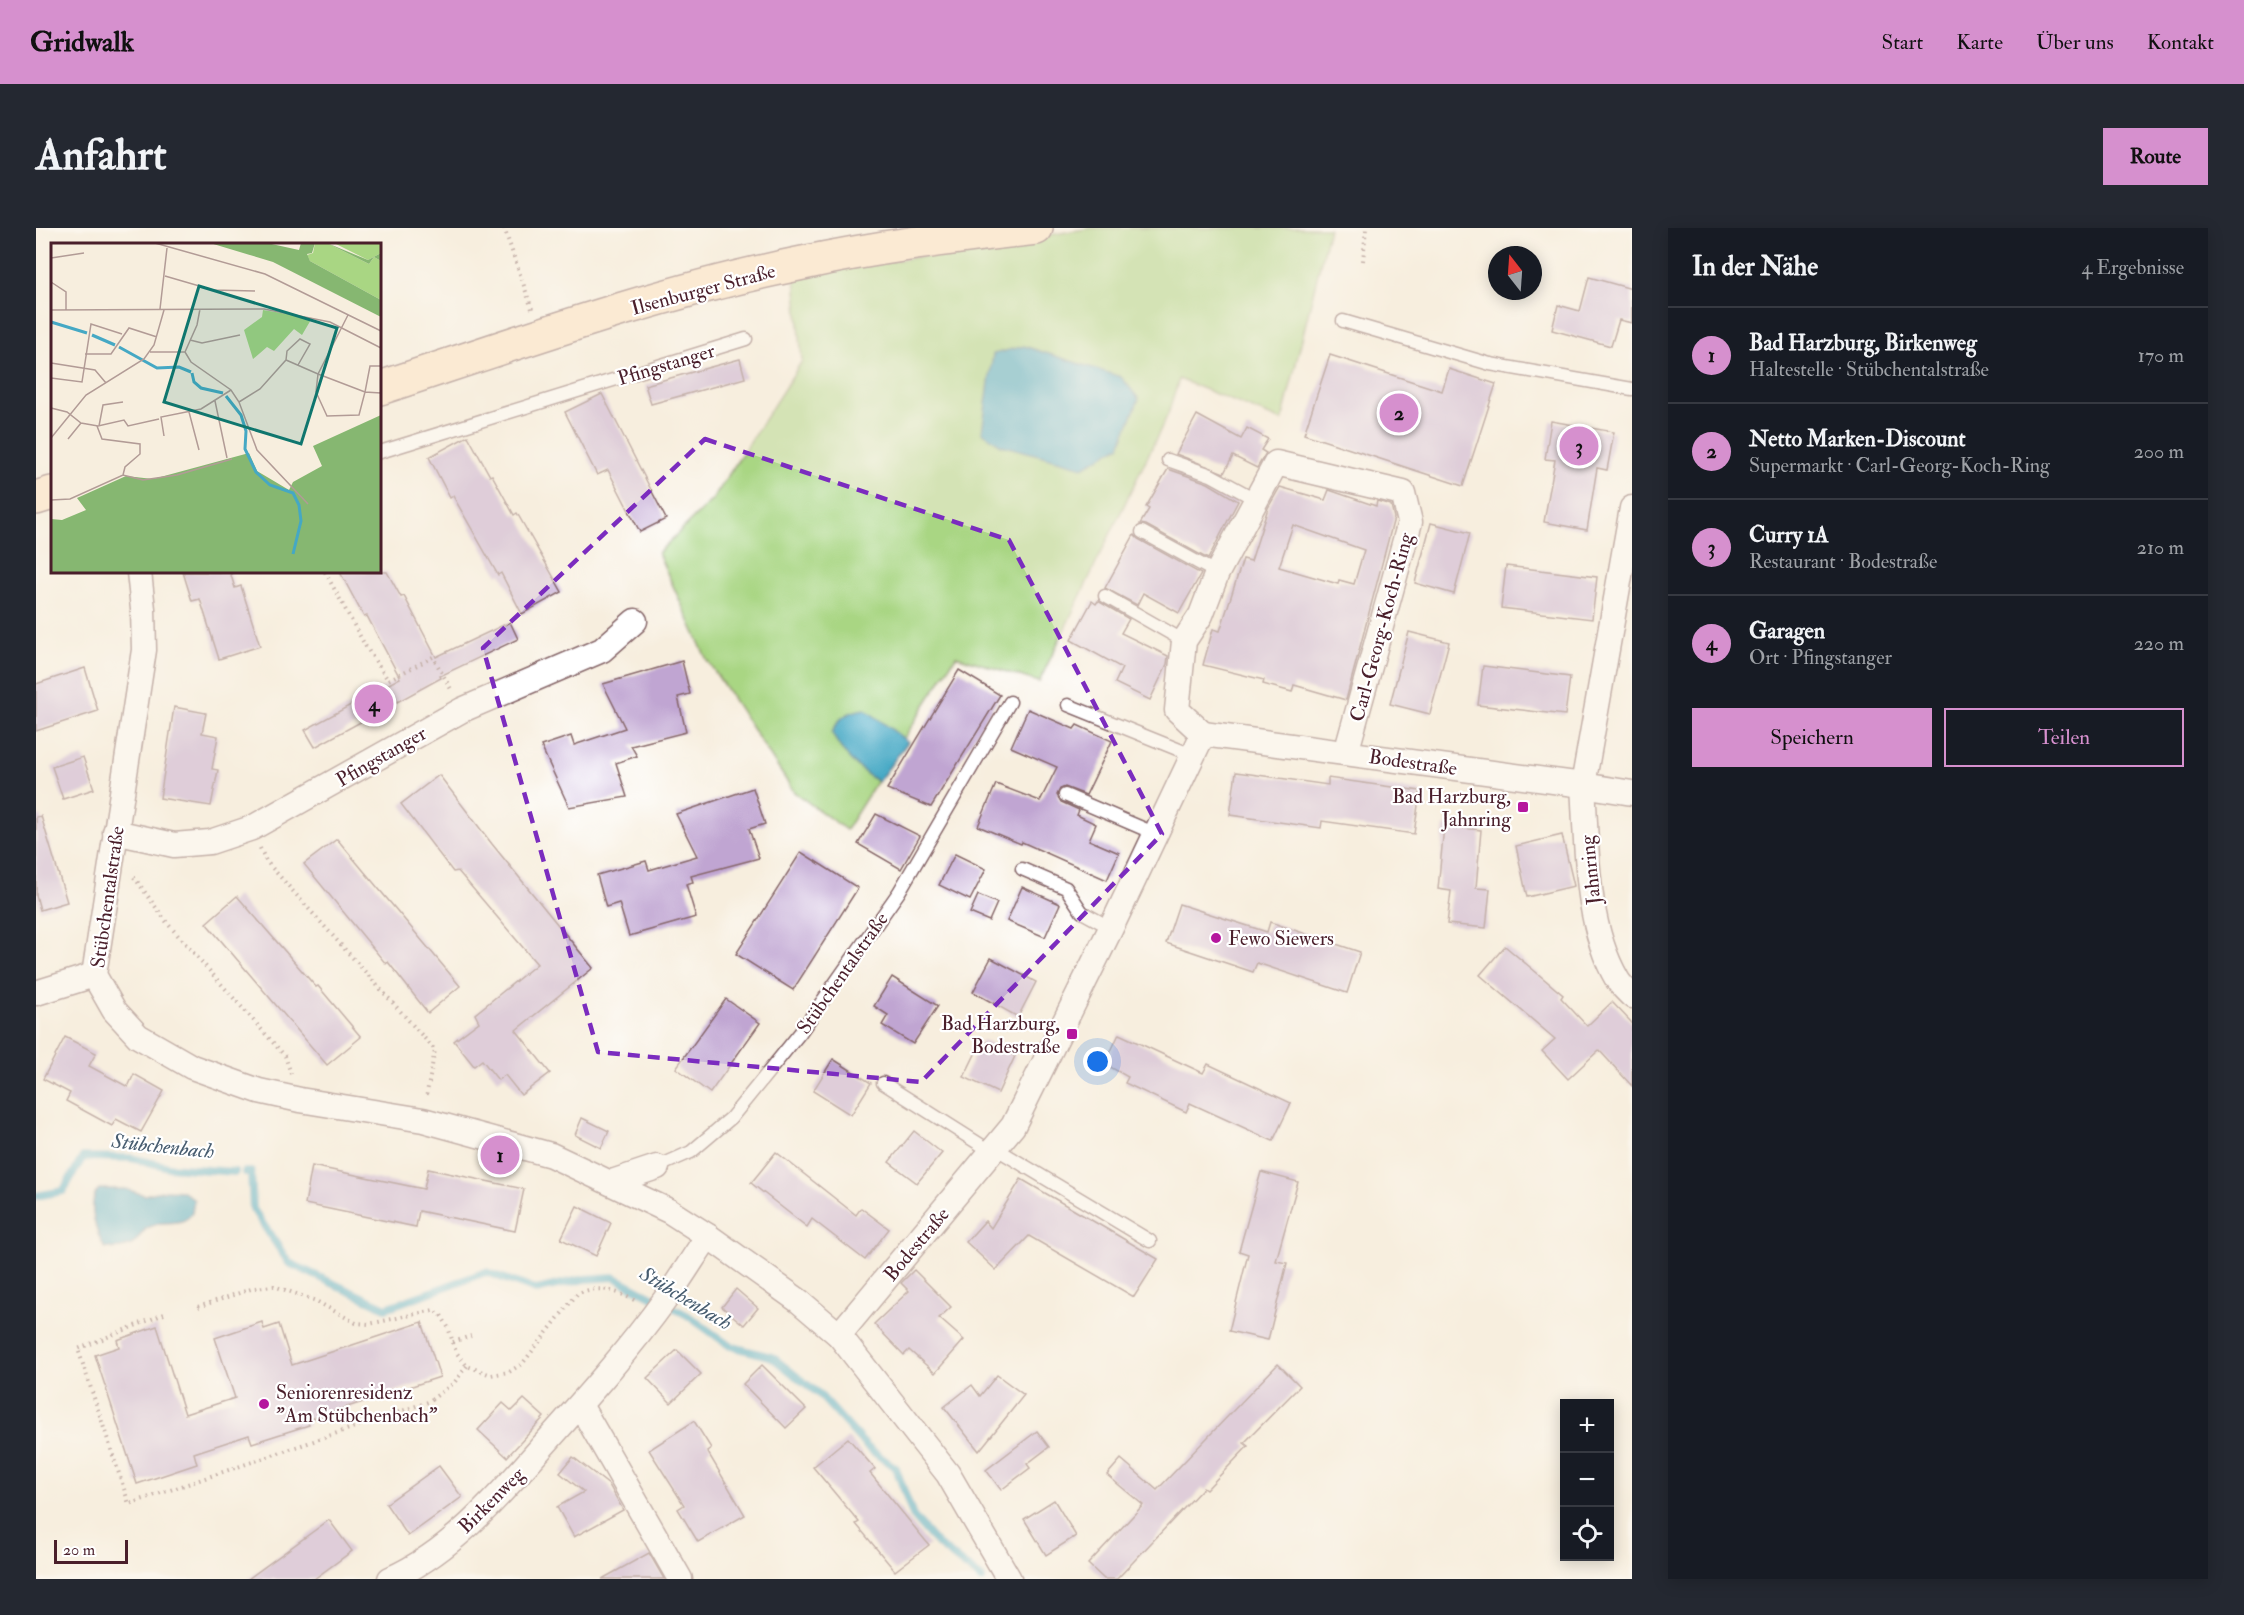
<!DOCTYPE html>
<html lang="de">
<meta charset="utf-8">
<style>
:root{--surface:#171b24;--page:#242831;--text:#f1f3f6;--muted:#9ea1a6;--line:#363941;--accent:#d690ce}
body{margin:0;font-family:"IM FELL Double Pica",serif;background:var(--page);color:var(--text)}
.controls{position:absolute;right:18px;bottom:18px;display:grid;overflow:hidden;border-radius:0px;box-shadow:0 3px 15px #0003}
.controls button{width:54px;height:54px;display:grid;place-items:center;padding:0;border:0;border-bottom:2px solid var(--line);background:var(--surface);color:var(--text);font:30px sans-serif}
.compass{position:absolute;left:1452px;top:18px;width:54px;height:54px;border-radius:50%;background:var(--surface);box-shadow:0 3px 15px #0003;rotate:343deg}
.scale{position:absolute;left:18px;bottom:15px;width:74px;box-sizing:border-box;padding-left:6px;border:3px solid #4a1f2b;border-top:0;font-size:16px;line-height:21px;white-space:nowrap;color:#4a1f2b;-webkit-text-stroke:4px #fff;paint-order:stroke}
.you{position:absolute;left:1062px;top:834px;width:21px;height:21px;margin:-15px;border:4px solid #fff;border-radius:50%;background:#1a73e8;box-shadow:0 0 0 9px #1a73e833}
.badge{display:grid;place-items:center;width:39px;height:39px;border-radius:50%;background:var(--accent);color:#111;font-size:20px;font-weight:700}
.pin{position:absolute;translate:-50% -50%;border:3px solid #fff;box-shadow:0 2px 6px #0006}
.list{margin:0;padding:0;list-style:none}
h2{display:flex;justify-content:space-between;align-items:center;height:78px;margin:0;padding:0 24px;font-size:26px}
h2 small{font-size:20px;font-weight:400;color:var(--muted)}
.list li{display:grid;grid-template-columns:39px 1fr auto;gap:18px;align-items:center;box-sizing:border-box;height:96px;padding:0 24px;border-top:2px solid var(--line)}
.list b{display:block;font-size:22px;white-space:nowrap}
.list p{margin:0;font-size:20px;white-space:nowrap;color:var(--muted)}
.list em{font-size:20px;font-style:normal;color:var(--muted)}
.actions{display:flex;gap:12px;padding:18px 24px}
.actions a{flex:1;padding:14px 0;border:2px solid var(--accent);border-radius:0px;text-align:center;font-size:21px;color:var(--accent)}
.actions .main{background:var(--accent);color:#111}
.icon{flex:none;width:33px;height:33px;fill:none;stroke:currentColor;stroke-width:2;stroke-linecap:round;stroke-linejoin:round}
.map{position:relative;flex:none;width:1596px;height:1351px;overflow:hidden;border-radius:0px}
header{display:flex;align-items:center;gap:36px;box-sizing:border-box;height:84px;padding:0 30px;background:var(--accent);color:#111}
header strong{font-size:28px}
nav{display:flex;gap:33px;margin-inline-start:auto;font-size:21px}
.intro{display:flex;align-items:center;justify-content:space-between;box-sizing:border-box;height:144px;padding:0 36px}
h1{margin:0;font-size:42px}
.button{padding:15px 27px;border-radius:0px;background:var(--accent);color:#111;font-size:21px;font-weight:700}
main{display:flex;gap:36px;padding:0 36px}
aside{flex:1;background:var(--surface);border-radius:0px;box-shadow:0 3px 15px #0003}
.map>svg:first-child{display:block}
.green{fill:#a9d683;stroke:#7a7a57;stroke-width:1.5}
.water{fill:#45a8c4;stroke:#486478;stroke-width:1.5}
.lines{fill:none;stroke-linecap:round;stroke-linejoin:round}
.stream{stroke:#45a8c4;stroke-width:8}
.building{fill:#c0a5d2;fill-rule:evenodd}
.lane-casing{stroke:#87676a;stroke-width:15}
.street-casing{stroke:#87676a;stroke-width:27}
.secondary-casing{stroke:#87676a;stroke-width:36}
.path{stroke:#87676a;stroke-width:4;stroke-dasharray:1.5 4.5;stroke-linecap:butt}
.lane{stroke:#fff;stroke-width:12}
.street{stroke:#fff;stroke-width:24}
.secondary{stroke:#fee4c6;stroke-width:33}
.marked{fill:none;stroke:#7b2cbf;stroke-width:4.5;stroke-dasharray:12 8;stroke-linejoin:round}
.poi-dot{fill:#b5179e;stroke:#fff;stroke-width:2}
.labels{text-anchor:middle;stroke-width:4.5;stroke-linejoin:round;paint-order:stroke}
.street-label{font-size:20px;fill:#4a1f2b;stroke:#fff}
.poi-label{font-size:20px;fill:#4a1f2b;stroke:#fff;text-anchor:end}
.water-label{font-size:21px;font-style:italic;fill:#485d70;stroke:#fff}
.inset-river{fill:none;stroke:#45a8c4;stroke-width:3}
.inset-road{fill:none;stroke:#b29b96;stroke-width:1.5}
.view{fill:#0f766e;fill-opacity:0.15;stroke:#0f766e;stroke-width:3}
.inset-edge{fill:none;stroke:#4a1f2b;stroke-width:3}
</style>
<header>
<strong>Gridwalk</strong>
<nav><a>Start</a><a>Karte</a><a>Über uns</a><a>Kontakt</a></nav>
</header>
<div class="intro"><h1>Anfahrt</h1><a class="button">Route</a></div>
<main>
<div class="map">
<svg width="1596" height="1351" viewBox="0 0 1596 1351">
<rect width="100%" height="100%" fill="#fff"/>
<filter id="ink" filterUnits="userSpaceOnUse"><feTurbulence type="fractalNoise" baseFrequency=".0167" numOctaves="2"/><feDisplacementMap in="SourceGraphic" scale="12" xChannelSelector="R" yChannelSelector="G"/><feConvolveMatrix kernelMatrix="1 2 1 2 8 2 1 2 1" color-interpolation-filters="sRGB"/></filter>
<filter id="wash" filterUnits="userSpaceOnUse"><feTurbulence type="fractalNoise" baseFrequency=".008" numOctaves="4" result="noise"/><feDisplacementMap in="SourceGraphic" scale="24" xChannelSelector="R" yChannelSelector="G"/><feGaussianBlur stdDeviation="1.35" result="paint"/><feColorMatrix in="noise" values="0 0 0 0 0 0 0 0 0 0 0 0 0 0 0 0 0 1.4 0 .05"/><feComposite in="paint" operator="in"/></filter>
<g filter="url(#wash)">
<rect width="100%" height="100%" fill="#f7eede"/>
<path class="green" d="M1055 0H1293L1246 193 1143 151 1132 186 1003 454 920 428 810 602 758 564 671 432 622 325 677 271 766 133 759 49Z"/>
<g class="water">
<path d="M988 118 1085 149 1103 171 1084 218 1047 239 965 217 946 204 957 126Z"/>
<path d="M829 481 872 514 842 554C823 542 806 526 796 505 803 489 811 484 829 481Z"/>
<path d="M63 961H90L108 967 130 962 147 963 158 972 156 985C148 999 130 992 117 997 107 1001 106 1006 100 1013 94 1021 77 1021 69 1020 60 1006 50 974 63 961Z"/>
</g>
<g class="lines">
<g class="stream">
<path d="M209 944H215L217 981 253 1035 350 1080 450 1044 500 1062 548 1051 578 1049 651 1087 694 1118 736 1129 783 1166 832 1220 860 1240 877 1288 901 1316 946 1351"/>
<path d="M0 968 27 963 47 929 95 930 133 939 199 944"/>
</g>
</g>
<g id="blocks">
<g class="building">
<path d="M1553 49 1596 61V95L1583 92 1575 118 1516 102 1522 77 1544 83Z"/>
<path d="M1294 127 1406 163 1413 141 1460 156 1427 258 1268 206Z"/>
<path d="M704 131 709 150 615 176 609 157Z"/>
<path d="M566 166 630 291 604 304 572 242 561 247 529 184Z"/>
<path d="M1161 187 1205 211 1211 200 1232 211 1225 222 1230 225 1221 240 1197 228 1188 245 1140 226Z"/>
<path d="M1515 193 1578 204 1571 242 1561 240 1551 302 1508 294 1519 232 1509 231Z"/>
<path d="M432 208 454 248 456 247 478 287 481 285 526 364 486 386 465 345 462 347 417 268 414 270 393 229Z"/>
<path d="M1132 241 1172 255 1202 273 1172 331 1110 297 1104 296 1113 281 1110 279Z"/>
<path d="M1244 259 1289 272 1293 262 1340 278 1341 273 1355 277 1358 290 1310 472 1258 457 1256 464 1227 456 1228 452 1167 437 1177 401 1184 403 1207 331 1215 333 1232 280ZM1257 297 1328 322 1318 356 1303 352 1302 356 1243 339Z"/>
<path d="M1395 295 1434 305 1418 366 1379 355Z"/>
<path d="M1098 307 1102 311 1165 346 1143 385 1107 365 1101 377 1069 360Z"/>
<path d="M1470 338 1561 349 1556 391 1465 380Z"/>
<path d="M147 344H194L199 360 205 358 224 418 183 431 164 371 156 373Z"/>
<path d="M304 344H351L365 369 368 368 400 429 474 394 482 411 404 448 405 450 279 519 269 502 364 450 331 388 328 389Z"/>
<path d="M1056 373 1060 376 1062 373 1093 391 1085 405 1132 428 1131 436 1114 472 1079 455 1086 440 1035 412Z"/>
<path d="M1373 404 1413 414 1394 486 1354 476Z"/>
<path d="M646 433 654 466 642 469 650 504 595 518 601 528 580 535 591 569 533 579 505 518 535 508 538 517 589 500 567 456Z"/>
<path d="M1447 438 1534 449 1529 487 1442 477Z"/>
<path d="M49 440 62 483 0 503V456Z"/>
<path d="M923 442 964 467 895 579 851 561Z"/>
<path d="M138 479 170 485 166 505 182 508 176 541 182 542 175 578 124 570Z"/>
<path d="M992 481 1038 501 1041 497 1076 513 1050 567 1029 559 1024 561 1021 567 1025 574 1043 582 1041 587 1060 596 1053 612 1083 625 1071 652 986 614 985 616 942 598 960 556 1004 573 1021 539 975 519Z"/>
<path d="M47 529 58 561 27 571 16 539Z"/>
<path d="M1200 544 1292 557V550L1384 563 1378 606 1286 593 1285 600 1194 587Z"/>
<path d="M403 547 456 616 557 740 480 802 514 845 485 867 469 847 462 852 446 832 438 838 418 813 443 794 439 786 501 736 422 643 417 644 365 576Z"/>
<path d="M717 560 729 596 713 601 723 630 655 648 657 654 650 656 660 689 593 708 583 675 570 679 561 647 610 633 613 642 661 628 640 586Z"/>
<path d="M840 586 884 608 865 641 822 616Z"/>
<path d="M5 588 31 674 4 682 0 667V589Z"/>
<path d="M1408 598 1445 602 1440 660 1454 661 1450 700 1411 696 1415 663 1402 661Z"/>
<path d="M1526 607 1538 658 1491 669 1480 618Z"/>
<path d="M301 611 424 758 392 785 352 734 350 736 268 636Z"/>
<path d="M765 624 822 660 757 762 700 726Z"/>
<path d="M919 626 950 641 934 672 903 657Z"/>
<path d="M986 659 1024 676 1009 709 971 693Z"/>
<path d="M942 667 961 675 953 693 934 685Z"/>
<path d="M201 668 280 759 282 758 325 809 291 837 170 695Z"/>
<path d="M1143 676 1231 704 1234 694 1324 724 1311 765 1221 735 1217 744 1130 715Z"/>
<path d="M1469 718 1527 767 1525 770 1551 798 1576 774 1596 795V858L1563 822 1532 851 1506 823 1519 811 1444 747Z"/>
<path d="M955 730 1000 754 982 789 937 764Z"/>
<path d="M856 749 902 778 877 816 846 797 852 787 838 778Z"/>
<path d="M690 771 724 795 674 865 640 840Z"/>
<path d="M1083 806 1167 845 1172 836 1255 875 1237 913 1154 875 1150 884 1089 855 1092 849 1069 836Z"/>
<path d="M29 809 60 825 53 838 92 859 98 846 128 863 105 904 80 891 76 898 30 873 34 865 7 851Z"/>
<path d="M946 812 979 828 962 865 928 849Z"/>
<path d="M797 831 835 855 815 887 777 863Z"/>
<path d="M546 890 573 903 565 920 539 907Z"/>
<path d="M878 903 906 925 881 955 853 934Z"/>
<path d="M740 924 820 987 825 980 853 1001 829 1032 776 991 771 999 715 955Z"/>
<path d="M276 938 388 961 392 941 488 961 479 1003 383 983 380 999 269 976Z"/>
<path d="M1225 944 1262 954 1240 1033 1251 1035 1232 1112 1193 1103 1212 1026 1203 1023Z"/>
<path d="M985 951 1122 1031 1098 1069 993 1008 960 1042 930 1014 949 993 955 1000Z"/>
<path d="M541 978 575 995 560 1028 525 1011Z"/>
<path d="M878 1042 915 1079 903 1090 928 1112 899 1145 873 1122 868 1127 838 1096 873 1063 865 1055Z"/>
<path d="M700 1061 722 1080 708 1097 686 1079Z"/>
<path d="M226 1094 228 1101 243 1096 256 1137 386 1094 404 1149 271 1192 273 1197 216 1215 213 1207 158 1225 161 1236 101 1256 59 1127 83 1119 81 1112 121 1098 149 1186 199 1170 179 1110Z"/>
<path d="M641 1122 665 1146 635 1175 611 1150Z"/>
<path d="M1242 1136 1264 1158 1208 1215 1212 1218 1170 1262 1167 1260 1081 1351H1068L1052 1336 1107 1277 1071 1247 1085 1231 1121 1262Z"/>
<path d="M726 1137 770 1181 750 1200 707 1156Z"/>
<path d="M961 1147 988 1167 943 1223 908 1179 936 1157 944 1168Z"/>
<path d="M488 1171 508 1189 471 1229 442 1202 467 1175 476 1183Z"/>
<path d="M658 1193 675 1220 671 1223 709 1287 662 1314 642 1281 648 1277 613 1222Z"/>
<path d="M1001 1203 1013 1219 991 1236 994 1240 965 1262 950 1242Z"/>
<path d="M812 1210 839 1241 834 1245 893 1317 859 1343 820 1296 823 1294 777 1239Z"/>
<path d="M537 1229 573 1257 587 1282 538 1309 521 1279 548 1264 524 1245Z"/>
<path d="M403 1238 426 1269 372 1308 350 1276Z"/>
<path d="M1018 1272 1040 1308 1010 1327 988 1291Z"/>
<path d="M293 1292 316 1323 278 1351H212Z"/>
<path d="M613 1325 628 1351H566Z"/>
</g>
</g>
</g>
<g filter="url(#ink)">
<use href="#blocks" fill-opacity="0" stroke="#87676a" stroke-width="1.5"/>
<g class="lines">
<defs>
<g id="lane">
<path d="M1307 93 1454 136 1596 161"/>
<path d="M344 224 710 111"/>
<path d="M1132 232 1175 247 1219 271"/>
<path d="M1106 304 1181 345"/>
<path d="M1069 368 1148 413"/>
<path d="M1032 477 1156 527"/>
<path d="M1029 567 1120 606"/>
<path d="M986 641 1030 660 1046 684 1075 700"/>
<path d="M847 855 956 924"/>
<path d="M959 920 1114 1013"/>
<path d="M621 939 655 924 695 890 764 805 863 664 974 474"/>
</g>
<g id="street">
<path d="M103 344 107 381 108 422 58 747 78 782 102 808 156 839 223 863 264 872 387 892 515 927 633 983 672 1008 763 1073 803 1107 912 1246 973 1351"/>
<path d="M1167 506 1141 482 1148 413 1165 387 1181 345 1240 235 1367 265 1374 294 1310 525"/>
<path d="M1596 565 1547 557C1551 619 1549 696 1581 751 1584 757 1591 763 1596 768"/>
<path d="M79 604 138 617 174 614 216 600 426 482 566 422 599 393"/>
<path d="M0 765 58 747"/>
<path d="M576 954 621 939"/>
<path d="M803 1107 977 898 1075 700 1167 506 1547 557 1596 280"/>
<path d="M544 1177 644 1351"/>
<path d="M354 1351C415 1324 462 1269 505 1220 549 1171 593 1122 631 1069 646 1049 658 1028 672 1008"/>
</g>
<g id="secondary">
<path d="M344 160C481 115 619 65 762 36 840 19 920 9 1000 0"/>
<path d="M0 270 16 265"/>
</g>
</defs>
<use href="#lane" class="lane-casing"/>
<use href="#street" class="street-casing"/>
<use href="#secondary" class="secondary-casing"/>
<g class="path">
<path d="M468 0 496 81"/>
<path d="M1327 33 1330 0"/>
<path d="M289 344 330 419 352 452 397 429 416 463"/>
<path d="M224 620 230 633 399 822 390 870"/>
<path d="M98 649 132 696 249 828 255 846"/>
<path d="M162 1079 218 1060 238 1058 280 1073 320 1095 333 1096 398 1082 405 1087 412 1099 420 1124 431 1138 455 1147 473 1144 487 1135 541 1066C561 1056 581 1063 600 1073"/>
<path d="M128 1086 42 1121 93 1276 392 1174 418 1155 431 1138"/>
<path d="M417 1114 435 1108"/>
</g>
<use href="#lane" class="lane"/>
<use href="#street" class="street"/>
<use href="#secondary" class="secondary"/>
</g>
</g>
<path d="M0 0H1596V1351H0ZM669 211 973 312 1126 606 885 854 562 824 447 420Z" fill="#f7eede" fill-opacity=".55" fill-rule="evenodd"/>
<path class="marked" d="M669 211 973 312 1126 606 885 854 562 824 447 420Z"/>
<g class="poi-dot">
<rect x="1481" y="573" width="12" height="12" rx="3"/>
<circle cx="1180" cy="710" r="6"/>
<rect x="1030" y="800" width="12" height="12" rx="3"/>
<circle cx="228" cy="1176" r="6"/>
</g>
<g class="labels">
<g class="street-label">
<text transform="translate(667 61) rotate(-15)" y="7">Ilsenburger Straße</text>
<text transform="translate(630 136) rotate(-17)" y="7">Pfingstanger</text>
<text transform="translate(1345 399) rotate(-75)" y="7">Carl-Georg-Koch-Ring</text>
<text transform="translate(345 528) rotate(-30)" y="7">Pfingstanger</text>
<text transform="translate(1377 534) rotate(8)" y="7">Bodestraße</text>
<text transform="translate(1554 642) rotate(-96)" y="7">Jahnring</text>
<text transform="translate(71 669) rotate(-82)" y="7">Stübchentalstraße</text>
<text transform="translate(806 745) rotate(-55)" y="7">Stübchentalstraße</text>
<text transform="translate(880 1016) rotate(-50)" y="7">Bodestraße</text>
<text transform="translate(455 1272) rotate(-45)" y="7">Birkenweg</text>
</g>
<g class="poi-label">
<text x="1475" y="575">Bad Harzburg,<tspan x="1475" dy="23">Jahnring</tspan></text>
<text x="1192" y="717" text-anchor="start">Fewo Siewers</text>
<text x="1024" y="802">Bad Harzburg,<tspan x="1024" dy="23">Bodestraße</tspan></text>
<text x="240" y="1171" text-anchor="start">Seniorenresidenz<tspan x="240" dy="23">"Am Stübchenbach"</tspan></text>
</g>
<g class="water-label">
<text transform="translate(127 918) rotate(6)" y="7">Stübchenbach</text>
<text transform="translate(650 1070) rotate(31)" y="7">Stübchenbach</text>
</g>
</g>
<g transform="translate(15 15)">
<rect width="330" height="330" fill="#f7eede"/>
<path d="M264 0H276L318 21 323 14 330 18V57L259 18 256 12 262 10ZM283 0H330V10L317 17ZM212 67 261 75 251 92 243 86 223 108 216 104 202 116 193 87 211 74Z" fill="#a9d683"/>
<path d="M159 0H216L248 7 250 0H264L261 10 256 11 259 18 330 57V74L222 19ZM276 0 317 17 330 10V18L323 14 318 21ZM330 172V330H0V276L11 277 35 267 26 255 75 233 102 236 198 210 206 228 238 247 242 239 271 223 262 203Z" fill="#86b771"/>
<path class="inset-river" d="M0 79 36 90M41 92 64 102M68 104 106 125 128 124 140 129M141 130 143 139 150 145 172 150M175 153 190 172 195 188 194 206 205 229 219 242 242 250 248 262 250 278 242 311"/>
<path class="inset-road" d="M104 0 214 31 330 88M0 15 33 10M114 33 162 47 204 48M0 39 15 49V67M109 66 116 5M0 67 213 66 279 79 330 105M139 97 151 100 189 92M99 109H134M134 109 140 119 180 147 188 159 206 207 257 261M134 109 146 82 149 66M34 111H60L78 85 106 94M235 117 236 108 249 96 259 101 247 122M0 120 44 127 55 140M330 123H319L314 149 330 150M267 131 314 149 308 172 276 173 265 149ZM0 135 31 139 40 81 71 91M164 158 176 215M188 159 209 146 235 117 267 131 297 72M0 165 16 169 30 180 47 183 73 177 77 183 108 176M138 169 148 207M46 183 51 196 89 201V211L74 224 72 232M48 183 52 162 72 159M113 193 110 174 150 166 180 147M0 195 35 152 93 116 103 102 113 67M17 196 30 180M0 257 19 256 72 232 92 237 126 232 181 216"/>
<path class="view" d="M148 43 286 85 250 201 113 159Z"/>
<rect width="330" height="330" class="inset-edge"/>
</g>
</svg>
<div class="controls">
<button>+</button>
<button>−</button>
<button><svg class="icon" aria-label="locate" viewBox="0 0 24 24"><circle cx="12" cy="12" r="6"/><path d="M12 2v4M12 18v4M2 12h4M18 12h4"/></svg></button>
</div>
<svg class="compass" viewBox="-18 -18 36 36"><path d="M0-13l5 13h-10z" fill="#e53935"/><path d="M0 13l5-13h-10z" fill="#9ea1a6"/></svg>
<div class="scale">20 m</div>
<div class="you"></div>
<div class="pin badge" style="left:464px;top:927px">1</div>
<div class="pin badge" style="left:1363px;top:185px">2</div>
<div class="pin badge" style="left:1543px;top:218px">3</div>
<div class="pin badge" style="left:338px;top:476px">4</div>
</div>
<aside>
<h2>In der Nähe<small>4 Ergebnisse</small></h2>
<ul class="list">
<li><span class="badge">1</span><div><b>Bad Harzburg, Birkenweg</b><p>Haltestelle · Stübchentalstraße</p></div><em>170 m</em></li>
<li><span class="badge">2</span><div><b>Netto Marken-Discount</b><p>Supermarkt · Carl-Georg-Koch-Ring</p></div><em>200 m</em></li>
<li><span class="badge">3</span><div><b>Curry 1A</b><p>Restaurant · Bodestraße</p></div><em>210 m</em></li>
<li><span class="badge">4</span><div><b>Garagen</b><p>Ort · Pfingstanger</p></div><em>220 m</em></li>
</ul>
<div class="actions"><a class="main">Speichern</a><a>Teilen</a></div>
</aside>
</main>
